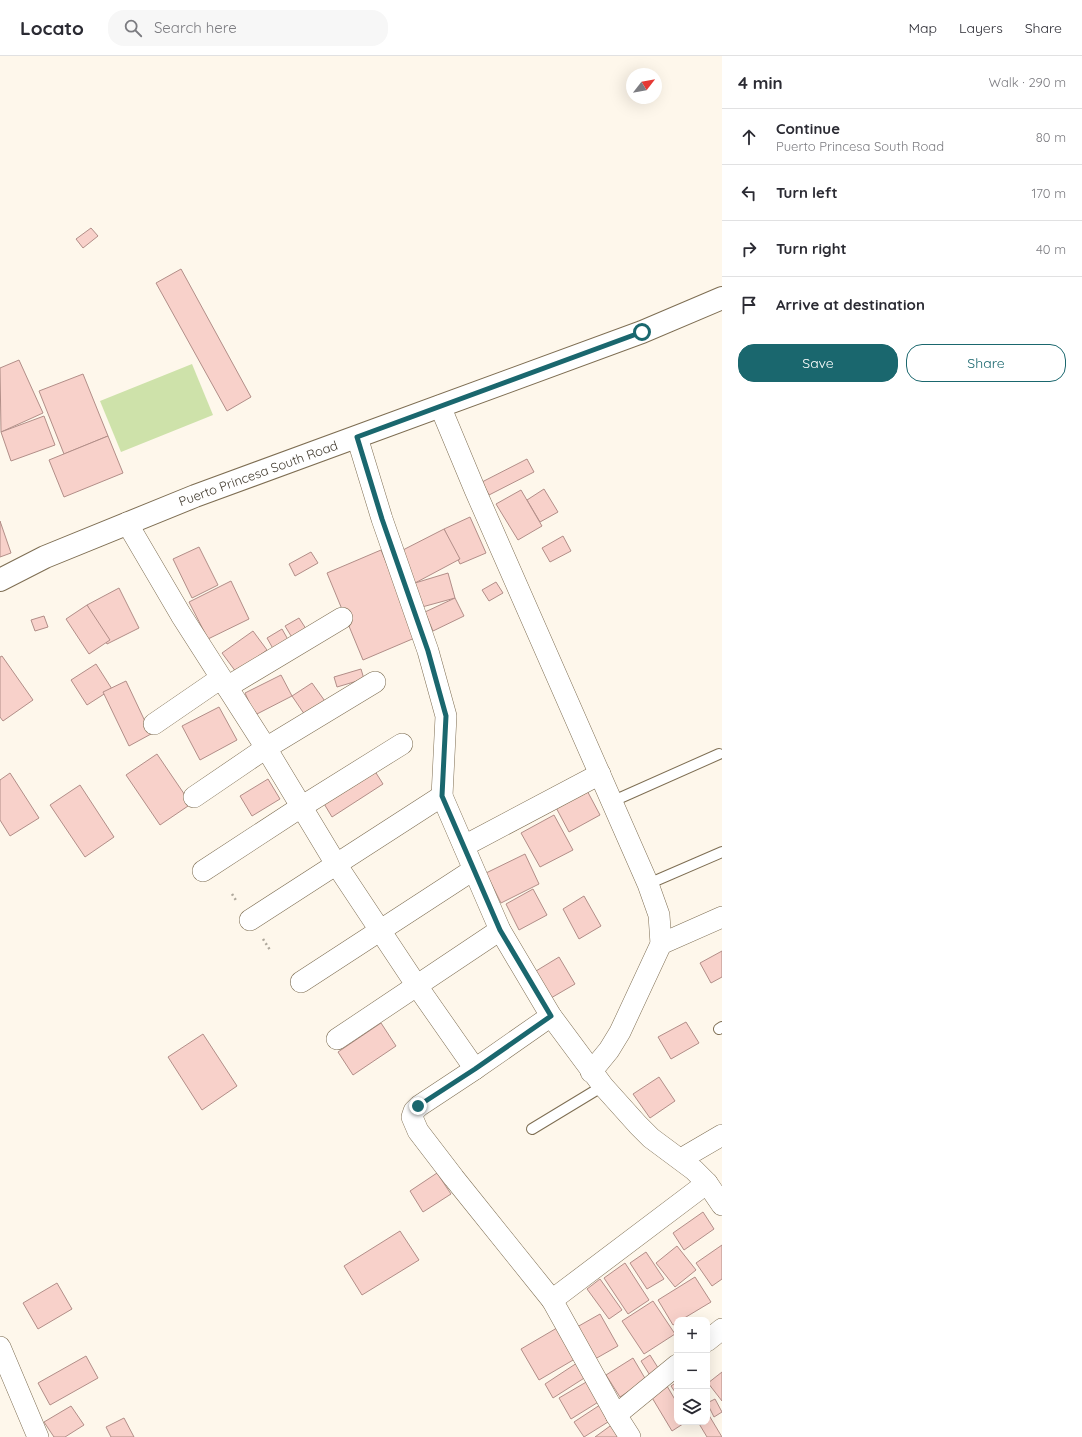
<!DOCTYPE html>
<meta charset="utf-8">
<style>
:root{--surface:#fff;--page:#f7f7f7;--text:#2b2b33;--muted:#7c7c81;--line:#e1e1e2;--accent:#1a676e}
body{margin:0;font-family:Quicksand,sans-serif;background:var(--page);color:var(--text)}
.controls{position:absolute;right:12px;bottom:12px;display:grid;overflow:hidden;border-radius:8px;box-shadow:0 4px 16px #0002}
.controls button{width:36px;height:36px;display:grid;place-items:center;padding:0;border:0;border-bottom:1px solid var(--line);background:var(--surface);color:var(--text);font:20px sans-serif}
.compass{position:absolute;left:626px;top:12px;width:36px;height:36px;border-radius:50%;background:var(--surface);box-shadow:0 4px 16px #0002;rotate:59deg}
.stop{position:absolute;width:12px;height:12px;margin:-9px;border:3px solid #1a676e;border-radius:50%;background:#fff}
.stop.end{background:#1a676e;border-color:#fff;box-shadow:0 1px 4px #0008}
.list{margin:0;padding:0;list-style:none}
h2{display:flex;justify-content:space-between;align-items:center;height:52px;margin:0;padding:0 16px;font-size:17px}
h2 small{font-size:13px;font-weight:400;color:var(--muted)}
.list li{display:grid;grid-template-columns:26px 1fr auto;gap:12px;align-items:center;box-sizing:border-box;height:56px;padding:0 16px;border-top:1px solid var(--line)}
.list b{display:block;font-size:15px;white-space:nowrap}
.list p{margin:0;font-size:13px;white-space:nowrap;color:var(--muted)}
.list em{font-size:13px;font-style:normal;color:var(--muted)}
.actions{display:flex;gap:8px;padding:12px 16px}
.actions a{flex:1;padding:9px 0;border:1px solid var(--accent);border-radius:16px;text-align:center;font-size:14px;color:var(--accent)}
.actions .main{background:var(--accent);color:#fff}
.icon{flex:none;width:22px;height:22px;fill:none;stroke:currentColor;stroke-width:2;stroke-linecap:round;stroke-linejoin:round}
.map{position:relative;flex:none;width:722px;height:1381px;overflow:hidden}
header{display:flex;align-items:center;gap:24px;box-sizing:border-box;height:56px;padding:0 20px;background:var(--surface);border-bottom:1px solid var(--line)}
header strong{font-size:19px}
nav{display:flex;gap:22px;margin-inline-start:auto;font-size:14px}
.search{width:280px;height:36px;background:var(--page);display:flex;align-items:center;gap:10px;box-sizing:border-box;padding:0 14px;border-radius:16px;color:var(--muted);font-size:15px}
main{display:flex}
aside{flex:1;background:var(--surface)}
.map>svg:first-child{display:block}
.green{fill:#cee2aa}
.building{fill:#f8d1ca;stroke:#b28e88}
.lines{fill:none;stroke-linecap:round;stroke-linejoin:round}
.lane-casing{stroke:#7e6e53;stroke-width:12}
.street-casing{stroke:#7e6e53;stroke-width:22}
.primary-casing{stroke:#7e6e53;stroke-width:24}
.path{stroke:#afa89c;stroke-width:2.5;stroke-dasharray:2 3;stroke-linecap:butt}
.lane{stroke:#fff;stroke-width:10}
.street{stroke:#fff;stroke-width:21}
.primary{stroke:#fff;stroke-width:22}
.route{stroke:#1a676e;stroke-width:5}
.labels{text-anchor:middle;stroke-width:3;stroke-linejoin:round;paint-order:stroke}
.street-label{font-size:13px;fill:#413a2e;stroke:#fff}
</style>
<header>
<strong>Locato</strong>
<div class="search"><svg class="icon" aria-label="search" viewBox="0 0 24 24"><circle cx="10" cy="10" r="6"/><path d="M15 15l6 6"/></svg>Search here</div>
<nav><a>Map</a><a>Layers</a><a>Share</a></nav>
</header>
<main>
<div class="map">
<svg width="722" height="1381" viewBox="0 0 722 1381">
<rect width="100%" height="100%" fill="#fef7eb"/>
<path class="green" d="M192 308 213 359 121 396 100 345Z"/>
<g class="building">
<path d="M91 172 98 180 83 192 76 183Z"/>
<path d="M181 213 251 341 227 355 156 227Z"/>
<path d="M19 304 43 357 1 376 0 312Z"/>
<path d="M83 318 108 380 64 398 39 335Z"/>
<path d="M44 360 55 389 11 405 1 376Z"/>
<path d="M108 380 123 417 64 441 49 404Z"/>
<path d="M527 403 534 416 489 439 482 426Z"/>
<path d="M544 433 558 456 540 466 527 444Z"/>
<path d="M521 434 542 470 518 484 496 448Z"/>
<path d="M470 461 486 497 460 508 444 473Z"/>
<path d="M0 465 11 497 0 501Z"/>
<path d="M444 473 460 503 415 527 399 496Z"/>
<path d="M563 480 571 495 550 506 542 492Z"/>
<path d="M199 491 218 529 192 542 173 503Z"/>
<path d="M381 494 417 581 363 604 327 517Z"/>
<path d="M311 496 318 507 295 520 289 508Z"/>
<path d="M448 517 455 542 422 551 415 527Z"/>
<path d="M231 525 249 563 208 583 189 546Z"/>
<path d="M496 526 503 537 489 545 482 534Z"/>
<path d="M119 532 139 572 107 588 87 549Z"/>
<path d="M455 542 464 560 433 575 425 556Z"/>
<path d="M87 549 110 584 89 598 66 563Z"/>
<path d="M44 560 48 571 35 575 31 564Z"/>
<path d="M299 562 310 579 296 588 285 570Z"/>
<path d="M282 573 291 589 276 598 267 582Z"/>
<path d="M253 575 267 594 236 616 222 597Z"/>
<path d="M2 600 33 644 3 665 0 661V601Z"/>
<path d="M96 608 112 633 87 649 71 624Z"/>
<path d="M361 613 364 623 337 631 334 621Z"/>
<path d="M281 619 292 640 255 659 245 637Z"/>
<path d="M126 625 151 678 129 690 103 636Z"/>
<path d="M312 627 327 648 307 662 292 640Z"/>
<path d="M219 651 237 684 200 704 182 670Z"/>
<path d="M157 698 191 748 160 769 126 719Z"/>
<path d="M371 709 383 728 332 761 320 741Z"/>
<path d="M10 717 39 762 10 780 0 764V724Z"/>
<path d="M268 723 280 743 252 760 240 740Z"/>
<path d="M583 727 600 759 569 776 552 744Z"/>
<path d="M80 729 114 781 85 801 50 749Z"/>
<path d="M554 759 573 794 540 811 521 777Z"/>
<path d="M525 798 539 828 501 847 486 817Z"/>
<path d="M533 833 547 859 519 874 506 848Z"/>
<path d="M584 840 601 870 579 883 563 853Z"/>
<path d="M722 895V921L711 927 700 907Z"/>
<path d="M559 901 575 928 551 942 536 915Z"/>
<path d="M686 966 699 987 671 1003 658 981Z"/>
<path d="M381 967 396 990 353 1019 338 996Z"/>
<path d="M203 978 237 1030 202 1054 168 1001Z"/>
<path d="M659 1021 675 1045 650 1062 633 1038Z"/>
<path d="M437 1117 451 1138 423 1156 410 1135Z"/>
<path d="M703 1156 714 1173 684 1194 673 1177Z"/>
<path d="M400 1175 419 1204 362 1239 344 1210Z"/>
<path d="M722 1189V1223L712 1230 696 1207Z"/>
<path d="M677 1190 696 1214 675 1231 656 1207Z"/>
<path d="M646 1196 664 1223 647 1233 630 1207Z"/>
<path d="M625 1207 649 1244 628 1258 604 1222Z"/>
<path d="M695 1221 711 1246 681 1264H677V1267L673 1269 658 1244Z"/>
<path d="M600 1223 622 1254 609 1263 587 1233Z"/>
<path d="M57 1227 72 1253 38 1273 23 1247Z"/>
<path d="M653 1245 675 1278 644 1298 622 1265Z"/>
<path d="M600 1258 618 1290 595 1303 577 1271Z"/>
<path d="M562 1269 580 1300 539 1324 521 1293Z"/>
<path d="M650 1299 660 1315 651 1321 641 1305Z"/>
<path d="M86 1300 98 1322 50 1349 38 1327Z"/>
<path d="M633 1302 646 1324 620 1341 606 1319Z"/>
<path d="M580 1305 589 1319 553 1342 545 1328Z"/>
<path d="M722 1316V1345L708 1327Z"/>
<path d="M588 1325 600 1345 571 1363 559 1342Z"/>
<path d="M677 1326V1339L671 1330Z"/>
<path d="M667 1330 677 1347V1366H686L672 1375 651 1340Z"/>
<path d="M715 1343 722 1356 714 1361 707 1347Z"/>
<path d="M606 1345 616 1361 584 1381 574 1366Z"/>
<path d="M71 1350 84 1369 65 1381H54L44 1366Z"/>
<path d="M707 1356 722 1381H707L698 1366H707Z"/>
<path d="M124 1362 134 1381H111L106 1371Z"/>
<path d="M617 1365 629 1381H595Z"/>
</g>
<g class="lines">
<defs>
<g id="lane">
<path d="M611 746 719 698"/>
<path d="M648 828 722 796"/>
<path d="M719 973 722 971"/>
<path d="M532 1073 603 1030"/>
</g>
<g id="street">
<path d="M440 350 475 434 648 828 659 859 661 888 620 976 609 994 591 1016"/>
<path d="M357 381 382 463 428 595 446 660 442 740 500 874 551 960 603 1030 638 1069 651 1082 694 1114 707 1127 722 1149"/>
<path d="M127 467 181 559 266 692 336 808 417 930 475 1013"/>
<path d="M227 631 342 562"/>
<path d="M154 668 221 622"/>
<path d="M194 741 266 692 375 626"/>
<path d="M464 790 600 718"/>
<path d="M203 815 301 751 402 688"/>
<path d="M250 864 442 740"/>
<path d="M661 888 722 861"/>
<path d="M301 926 473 814"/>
<path d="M551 960 475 1013 419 1050 414 1055 412 1061 418 1075 454 1122 552 1244 616 1359 630 1381"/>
<path d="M337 983 500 874"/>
<path d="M681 1103 722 1079"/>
<path d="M552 1244 707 1127"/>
<path d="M707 1285 722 1273"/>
<path d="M0 1291 38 1381"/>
<path d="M616 1359 677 1309"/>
</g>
<path id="primary" d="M0 524 45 501 195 440 642 276 722 242"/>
</defs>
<use href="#lane" class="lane-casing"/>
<use href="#street" class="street-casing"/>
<use href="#primary" class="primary-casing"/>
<g class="path">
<path d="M232 838 237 846"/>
<path d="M263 883 270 894"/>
</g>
<use href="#lane" class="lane"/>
<use href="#street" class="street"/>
<use href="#primary" class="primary"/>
</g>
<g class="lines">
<path class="route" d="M418 1050 475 1013 551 960 500 874 442 740 446 660 428 595 382 463 357 381 642 276"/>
</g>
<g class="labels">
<g class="street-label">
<text transform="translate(258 417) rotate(-20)" y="5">Puerto Princesa South Road</text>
</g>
</g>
</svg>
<div class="controls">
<button>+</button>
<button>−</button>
<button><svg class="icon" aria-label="layers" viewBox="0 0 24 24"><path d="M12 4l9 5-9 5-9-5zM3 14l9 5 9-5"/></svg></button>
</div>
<svg class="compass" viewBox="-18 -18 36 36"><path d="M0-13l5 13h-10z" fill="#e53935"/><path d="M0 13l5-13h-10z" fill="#7c7c81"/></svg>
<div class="stop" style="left:642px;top:276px"></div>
<div class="stop end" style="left:418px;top:1050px"></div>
</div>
<aside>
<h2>4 min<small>Walk · 290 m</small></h2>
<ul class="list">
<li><svg class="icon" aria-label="ahead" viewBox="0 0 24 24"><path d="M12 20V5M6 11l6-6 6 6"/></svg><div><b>Continue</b><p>Puerto Princesa South Road</p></div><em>80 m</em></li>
<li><svg class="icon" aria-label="left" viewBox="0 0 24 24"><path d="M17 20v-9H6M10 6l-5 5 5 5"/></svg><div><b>Turn left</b></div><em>170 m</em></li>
<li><svg class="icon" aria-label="right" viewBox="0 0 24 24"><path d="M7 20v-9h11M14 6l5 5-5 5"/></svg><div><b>Turn right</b></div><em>40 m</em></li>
<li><svg class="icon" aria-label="arrive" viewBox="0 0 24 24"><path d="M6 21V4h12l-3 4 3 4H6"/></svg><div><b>Arrive at destination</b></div></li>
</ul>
<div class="actions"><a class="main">Save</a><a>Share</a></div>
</aside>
</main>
